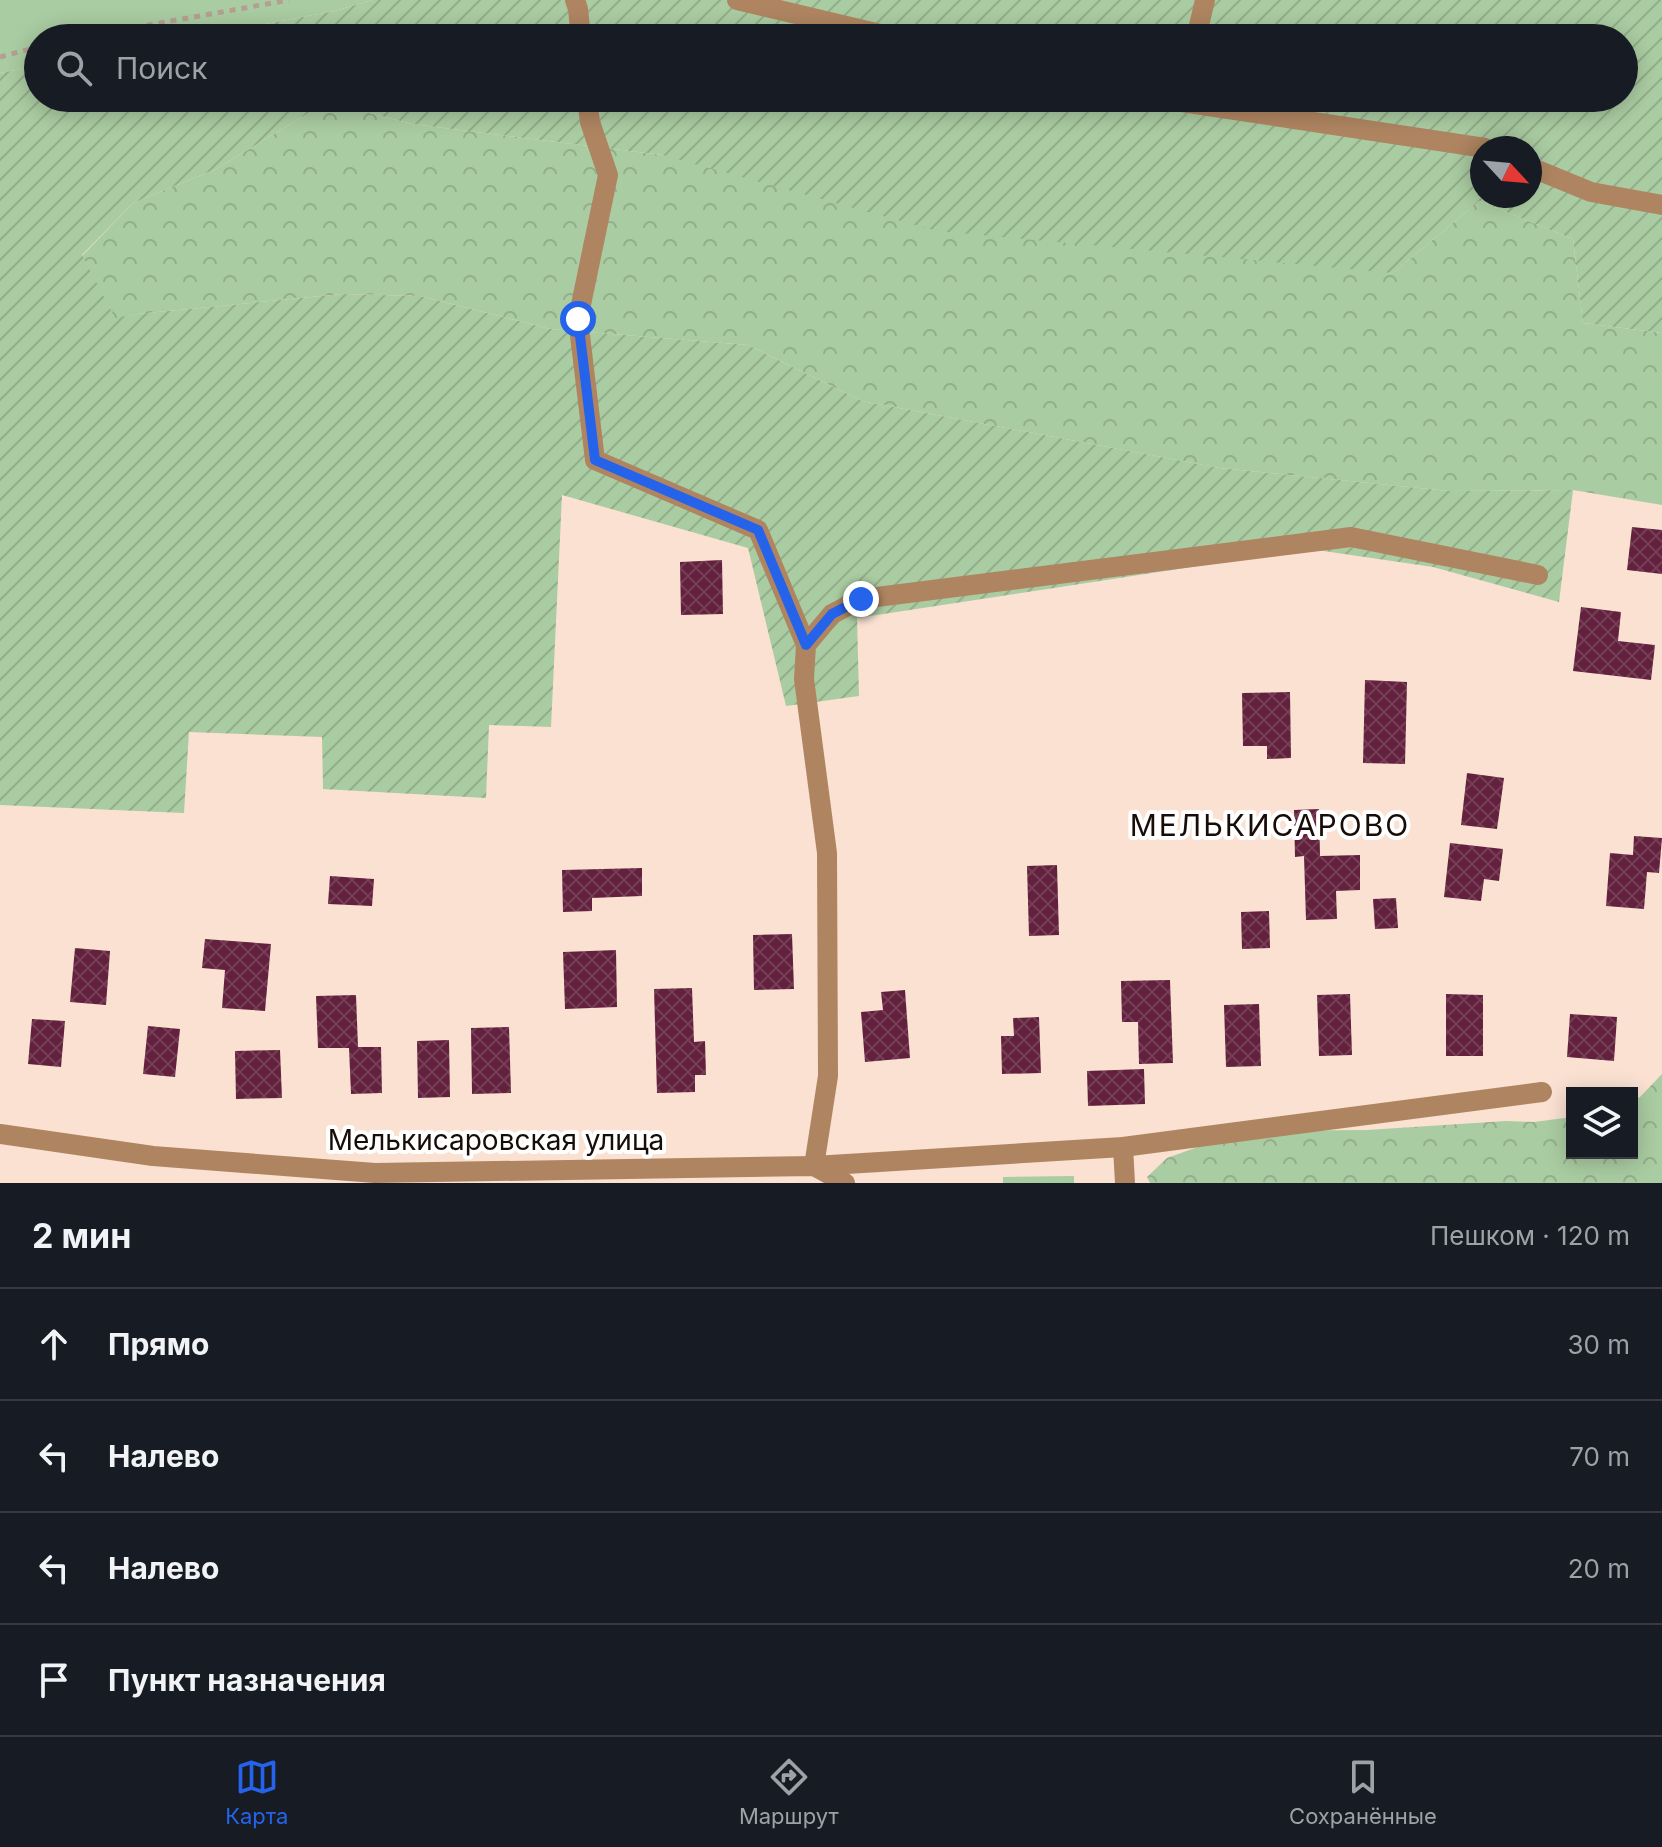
<!DOCTYPE html>
<html lang="ru">
<meta charset="utf-8">
<style>
:root{--surface:#171b24;--page:#242831;--text:#f1f3f6;--muted:#9ea1a6;--line:#363941;--accent:#2563eb}
body{margin:0;font-family:Inter,sans-serif;background:var(--page);color:var(--text)}
.controls{position:absolute;right:24px;bottom:24px;display:grid;overflow:hidden;border-radius:0px;box-shadow:0 4px 20px #0003}
.controls button{width:72px;height:72px;display:grid;place-items:center;padding:0;border:0;border-bottom:2px solid var(--line);background:var(--surface);color:var(--text);font:40px sans-serif}
.compass{position:absolute;left:1470px;top:136px;width:72px;height:72px;border-radius:50%;background:var(--surface);box-shadow:0 4px 20px #0003;rotate:116deg}
.stop{position:absolute;width:24px;height:24px;margin:-18px;border:6px solid #2563eb;border-radius:50%;background:#fff}
.stop.end{background:#2563eb;border-color:#fff;box-shadow:0 2px 8px #0008}
.list{margin:0;padding:0;list-style:none}
h2{display:flex;justify-content:space-between;align-items:center;height:104px;margin:0;padding:0 32px;font-size:34px}
h2 small{font-size:26px;font-weight:400;color:var(--muted)}
.list li{display:grid;grid-template-columns:52px 1fr auto;gap:24px;align-items:center;box-sizing:border-box;height:112px;padding:0 32px;border-top:2px solid var(--line)}
.list b{display:block;font-size:30px;white-space:nowrap}
.list em{font-size:26px;font-style:normal;color:var(--muted)}
.icon{flex:none;width:44px;height:44px;fill:none;stroke:currentColor;stroke-width:2;stroke-linecap:round;stroke-linejoin:round}
.map{position:relative;flex:none;width:1662px;height:1183px;overflow:hidden}
.search{position:absolute;background:var(--surface);box-shadow:0 4px 20px #0003;left:24px;right:24px;top:24px;height:88px;display:flex;align-items:center;gap:20px;box-sizing:border-box;padding:0 28px;border-radius:44px;color:var(--muted);font-size:30px}
.sheet{height:552px;background:var(--surface)}
nav{display:flex;justify-content:space-around;align-items:center;box-sizing:border-box;height:112px;border-top:2px solid var(--line);background:var(--surface);font-size:22px;color:var(--muted)}
nav a{display:grid;justify-items:center;gap:4px}
nav .on{color:var(--accent)}
.map>svg:first-child{display:block}
.grass{fill:#aacca2}
.forest{fill:url(#forest-crowns)}
.garden{fill:url(#garden-furrows);fill-rule:evenodd}
.building{fill:url(#building-cross-hatch)}
.lines{fill:none;stroke-linecap:round;stroke-linejoin:round}
.path{stroke:#b49f93;stroke-width:5;stroke-dasharray:6 6;stroke-linecap:butt}
.minor{stroke:#af8561;stroke-width:20}
.route{stroke:#2563eb;stroke-width:10}
.labels{text-anchor:middle;stroke-width:8;stroke-linejoin:round;paint-order:stroke}
.street-label{font-size:28px;fill:#170c07;stroke:#fff}
.neighbourhood-label{font-size:30px;letter-spacing:2px;fill:#170c07;stroke:#fff}
</style>
<div class="map">
<svg width="1662" height="1183" viewBox="0 0 1662 1183">
<defs>
<pattern id="forest-crowns" width="20" height="18" patternUnits="userSpaceOnUse" patternTransform="scale(2)"><rect width="20" height="18" fill="#aacca2"/><path d="M2 6a3 3 0 1 1 6 0M12 15a3 3 0 1 1 6 0" fill="none" stroke="#92ae8a"/></pattern>
<pattern id="garden-furrows" width="10" height="10" patternUnits="userSpaceOnUse" patternTransform="scale(2)"><rect width="10" height="10" fill="#aacca2"/><path d="M-1 1l2-2M0 10L10 0M9 11l2-2" fill="none" stroke="#92ae8a"/></pattern>
<pattern id="building-cross-hatch" width="8" height="8" patternUnits="userSpaceOnUse" patternTransform="scale(2)"><rect width="8" height="8" fill="#63213e"/><path d="M0 0l8 8M0 8l8-8" fill="none" stroke="#743f56"/></pattern>
</defs>
<rect width="100%" height="100%" fill="#fae1d2"/>
<g class="grass">
<path d="M0 0H372L335 11 188 38H38V66L0 73Z"/>
<path d="M1074 1176V1183H1003V1177Z"/>
</g>
<g class="forest">
<path d="M327 102 412 124 662 155 1393 273 1479 201 1573 239 1583 323 1662 333V505L1573 490 1449 491 1220 468 862 401 748 345 550 329 420 296 342 294 137 314 115 319 82 256 133 203 216 169Z"/>
<path d="M1662 1074V1183H1150L1147 1177 1167 1158 1220 1139 1248 1131 1367 1130 1506 1121 1534 1122 1572 1117V1153H1632V1101L1640 1097Z"/>
</g>
<path class="garden" d="M372 0H1662V333L1583 323 1573 239 1479 201 1393 273 937 231 662 155 412 124 327 102 216 169 133 203 82 255 115 318 137 314 342 294 420 296 550 329 748 345 862 401 1220 468 1449 491 1573 490 1559 602 1433 567 1310 549 857 618 859 696 786 706 748 548 562 495 551 727 489 725 486 798 323 789 322 737 189 732 184 813 0 805V73L38 66V98H1624V38H188L335 11ZM1482 148H1530V196H1482Z"/>
<g class="building">
<path d="M1632 527 1662 530V574L1627 570Z"/>
<path d="M722 560 723 614 681 615 680 562Z"/>
<path d="M1581 607 1621 612 1618 641 1655 645 1651 680 1573 671Z"/>
<path d="M1365 680 1407 682 1405 764 1363 763Z"/>
<path d="M1290 692 1291 758 1267 759V746H1243L1242 693Z"/>
<path d="M1467 773 1504 778 1497 829 1461 825Z"/>
<path d="M1319 809 1320 856 1360 855V890L1336 891 1337 919 1306 920 1304 856 1295 857 1294 810Z"/>
<path d="M1634 836 1662 838 1659 873 1647 872 1644 909 1606 906 1610 853 1633 855Z"/>
<path d="M1450 843 1503 849 1499 881 1484 879 1481 901 1444 897Z"/>
<path d="M1057 865 1059 935 1029 936 1027 866Z"/>
<path d="M642 868V896L592 898V911L563 912 562 870Z"/>
<path d="M330 876 374 879 372 906 328 904Z"/>
<path d="M1396 898 1398 928 1375 929 1373 899Z"/>
<path d="M1269 911 1270 948 1242 949 1241 912Z"/>
<path d="M792 934 794 989 754 990 753 935Z"/>
<path d="M205 939 271 944 265 1011 222 1008 225 970 202 968Z"/>
<path d="M75 948 110 951 106 1005 70 1002Z"/>
<path d="M616 950 617 1007 565 1009 563 952Z"/>
<path d="M1170 980 1173 1063 1139 1064 1138 1022H1122L1121 981Z"/>
<path d="M692 988 694 1042 705 1041 706 1075H695V1092L657 1093 654 989Z"/>
<path d="M905 990 910 1058 865 1062 861 1012 883 1010 881 992Z"/>
<path d="M1350 994 1352 1055 1319 1056 1317 995Z"/>
<path d="M1446 994 1483 995V1056H1446Z"/>
<path d="M356 995 358 1047H381L382 1093 351 1094 349 1048H318L316 996Z"/>
<path d="M1259 1004 1261 1066 1226 1067 1224 1005Z"/>
<path d="M1570 1014 1617 1017 1614 1061 1567 1057Z"/>
<path d="M1039 1017 1041 1073 1002 1074 1001 1036H1014L1013 1018Z"/>
<path d="M32 1019 65 1021 61 1067 28 1064Z"/>
<path d="M148 1026 180 1029 175 1077 143 1074Z"/>
<path d="M509 1027 511 1093 472 1094 471 1028Z"/>
<path d="M449 1040 450 1097 418 1098 417 1041Z"/>
<path d="M280 1050 282 1098 236 1099 235 1051Z"/>
<path d="M1144 1069 1145 1104 1088 1106 1087 1071Z"/>
</g>
<g class="lines">
<g class="path">
<path d="M76 38 289 0"/>
<path d="M0 57 38 47"/>
</g>
<g class="minor">
<path d="M575 0 578 9 581 38"/>
<path d="M737 0 897 38"/>
<path d="M1196 38 1205 0"/>
<path d="M587 98 590 122 608 175 578 319 595 460 758 530 806 645"/>
<path d="M1182 102 1485 148"/>
<path d="M1530 167 1591 192 1662 205"/>
<path d="M1538 575 1351 537 861 599 832 614 806 645 804 679 827 853 828 1076 814 1166 1123 1147 1542 1092"/>
<path d="M0 1134 153 1156 375 1173 814 1166 845 1183"/>
<path d="M1123 1147 1125 1183"/>
</g>
</g>
<g class="lines">
<path class="route" d="M578 319 595 460 758 530 806 645 832 614 861 599"/>
</g>
<g class="labels">
<g class="street-label">
<text x="496" y="1150">Мелькисаровская улица</text>
</g>
<g class="neighbourhood-label">
<text x="1270" y="836">МЕЛЬКИСАРОВО</text>
</g>
</g>
</svg>
<div class="controls">
<button><svg class="icon" aria-label="layers" viewBox="0 0 24 24"><path d="M12 4l9 5-9 5-9-5zM3 14l9 5 9-5"/></svg></button>
</div>
<svg class="compass" viewBox="-18 -18 36 36"><path d="M0-13l5 13h-10z" fill="#e53935"/><path d="M0 13l5-13h-10z" fill="#9ea1a6"/></svg>
<div class="stop" style="left:578px;top:319px"></div>
<div class="stop end" style="left:861px;top:599px"></div>
<div class="search"><svg class="icon" aria-label="search" viewBox="0 0 24 24"><circle cx="10" cy="10" r="6"/><path d="M15 15l6 6"/></svg>Поиск</div>
</div>
<section class="sheet">
<h2>2 мин<small>Пешком · 120 m</small></h2>
<ul class="list">
<li><svg class="icon" aria-label="ahead" viewBox="0 0 24 24"><path d="M12 20V5M6 11l6-6 6 6"/></svg><div><b>Прямо</b></div><em>30 m</em></li>
<li><svg class="icon" aria-label="left" viewBox="0 0 24 24"><path d="M17 20v-9H6M10 6l-5 5 5 5"/></svg><div><b>Налево</b></div><em>70 m</em></li>
<li><svg class="icon" aria-label="left" viewBox="0 0 24 24"><path d="M17 20v-9H6M10 6l-5 5 5 5"/></svg><div><b>Налево</b></div><em>20 m</em></li>
<li><svg class="icon" aria-label="arrive" viewBox="0 0 24 24"><path d="M6 21V4h12l-3 4 3 4H6"/></svg><div><b>Пункт назначения</b></div></li>
</ul>
</section>
<nav>
<a class="on"><svg class="icon" aria-label="map" viewBox="0 0 24 24"><path d="M3 6l6-2 6 2 6-2v14l-6 2-6-2-6 2zM9 4v14M15 6v14"/></svg>Карта</a>
<a><svg class="icon" aria-label="directions" viewBox="0 0 24 24"><path d="M12 3l9 9-9 9-9-9zM9 14v-3h6M13 9l2 2-2 2"/></svg>Маршрут</a>
<a><svg class="icon" aria-label="saved" viewBox="0 0 24 24"><path d="M7 4h10v16l-5-4-5 4z"/></svg>Сохранённые</a>
</nav>
